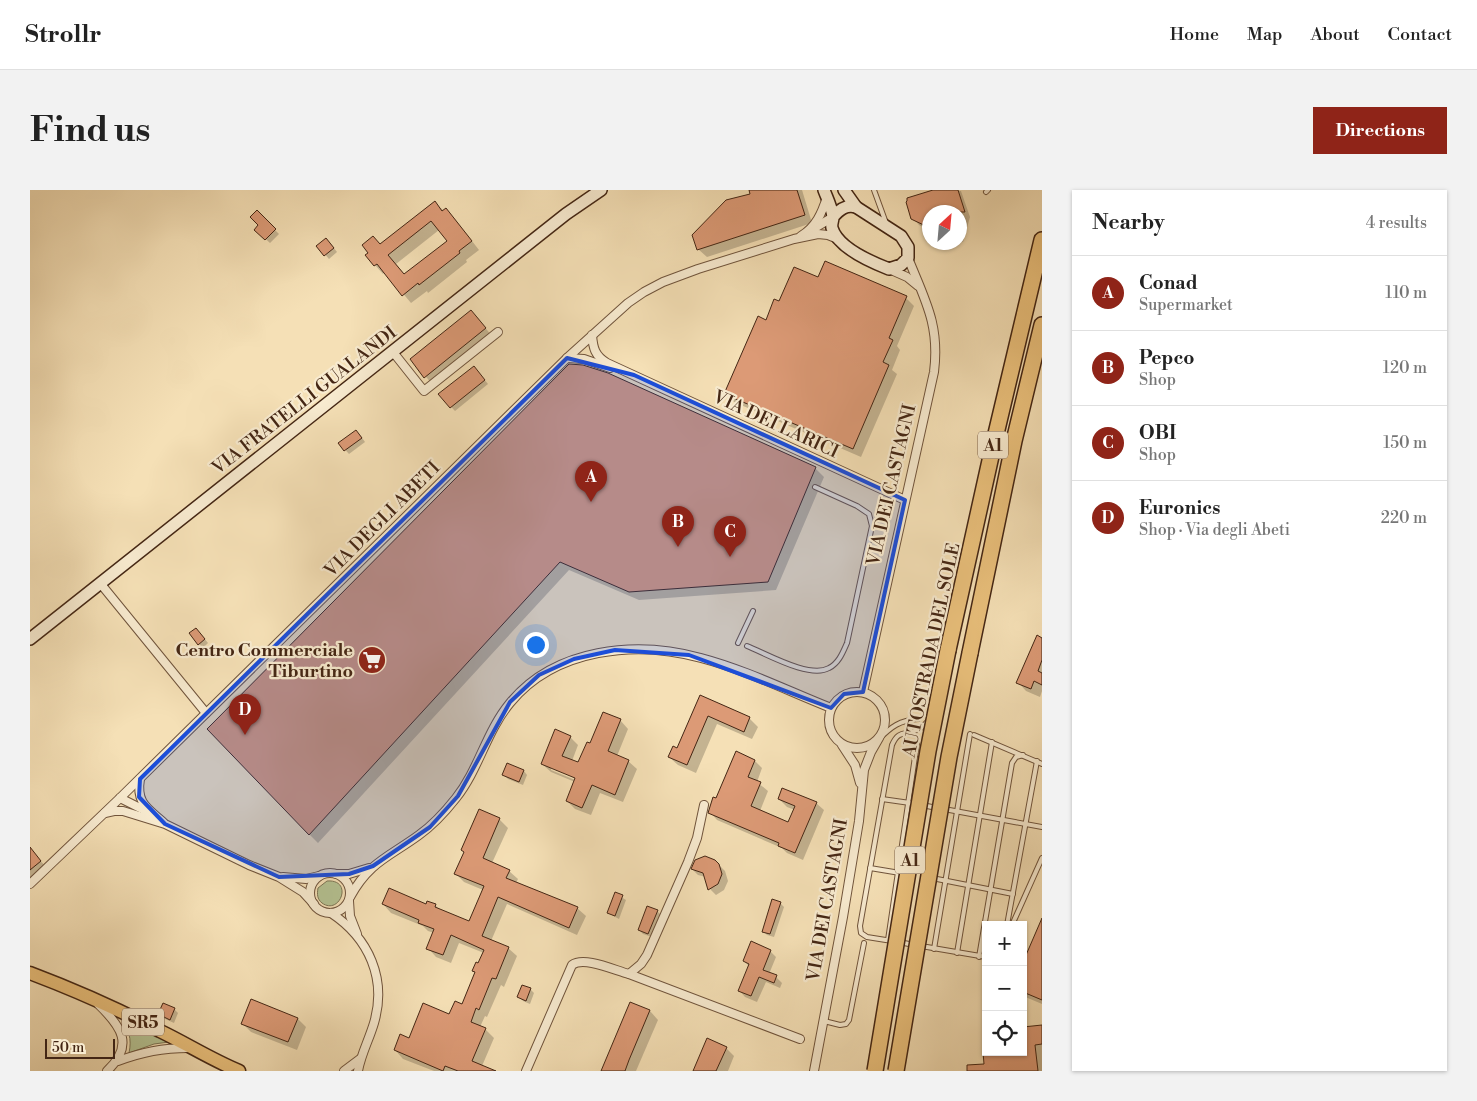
<!DOCTYPE html>
<meta charset="utf-8">
<style>
:root{--surface:#fff;--page:#f2f2f2;--text:#222;--muted:#767676;--line:#e0e0e0;--accent:#8f2418}
body{margin:0;font-family:"Libre Bodoni",serif;background:var(--page);color:var(--text)}
.controls{position:absolute;right:15px;bottom:15px;display:grid;overflow:hidden;border-radius:0px;box-shadow:0 1px 4px #0004}
.controls button{width:45px;height:45px;display:grid;place-items:center;padding:0;border:0;border-bottom:1px solid var(--line);background:var(--surface);color:var(--text);font:25px sans-serif}
.compass{position:absolute;left:892px;top:15px;width:45px;height:45px;border-radius:50%;background:var(--surface);box-shadow:0 1px 4px #0004;rotate:26deg}
.scale{position:absolute;left:15px;bottom:12px;width:70px;box-sizing:border-box;padding-left:5px;border:2px solid #442614;border-top:0;font-size:14px;line-height:18px;white-space:nowrap;color:#442614;-webkit-text-stroke:4px #f8ebd0;paint-order:stroke}
.you{position:absolute;left:505px;top:454px;width:18px;height:18px;margin:-12px;border:4px solid #fff;border-radius:50%;background:#1a73e8;box-shadow:0 0 0 8px #1a73e833}
.badge{display:grid;place-items:center;width:32px;height:32px;border-radius:50%;background:var(--accent);color:#fff;font-size:16px;font-weight:700}
.pin{position:absolute;translate:-50% -41px;filter:drop-shadow(0 1px 2px #0008)}
.pin::after{content:'';position:absolute;top:26px;width:18px;height:15px;background:inherit;clip-path:polygon(0 0,100% 0,50% 100%)}
.list{margin:0;padding:0;list-style:none}
h2{display:flex;justify-content:space-between;align-items:center;height:65px;margin:0;padding:0 20px;font-size:21px}
h2 small{font-size:16px;font-weight:400;color:var(--muted)}
.list li{display:grid;grid-template-columns:32px 1fr auto;gap:15px;align-items:center;box-sizing:border-box;height:75px;padding:0 20px;border-top:1px solid var(--line)}
.list b{display:block;font-size:19px;white-space:nowrap}
.list p{margin:0;font-size:16px;white-space:nowrap;color:var(--muted)}
.list em{font-size:16px;font-style:normal;color:var(--muted)}
.icon{flex:none;width:28px;height:28px;fill:none;stroke:currentColor;stroke-width:2;stroke-linecap:round;stroke-linejoin:round}
.map{position:relative;flex:none;width:1012px;height:881px;overflow:hidden;border-radius:0px}
header{display:flex;align-items:center;gap:30px;box-sizing:border-box;height:70px;padding:0 25px;background:var(--surface);border-bottom:1px solid var(--line)}
header strong{font-size:24px}
nav{display:flex;gap:28px;margin-inline-start:auto;font-size:18px}
.intro{display:flex;align-items:center;justify-content:space-between;box-sizing:border-box;height:120px;padding:0 30px}
h1{margin:0;font-size:35px}
.button{padding:12px 22px;border-radius:0px;background:var(--accent);color:#fff;font-size:18px;font-weight:700}
main{display:flex;gap:30px;padding:0 30px}
aside{flex:1;background:var(--surface);border-radius:0px;box-shadow:0 1px 4px #0004}
.map>svg:first-child{display:block}
.green{fill:#b5c393;stroke:#7c7454}
.shadow{fill:#0003;fill-rule:evenodd}
.building{fill:#dc9a76;stroke:#442614;fill-rule:evenodd}
.lines{fill:none;stroke-linecap:round;stroke-linejoin:round}
.lane-casing{stroke:#70543c;stroke-width:6}
.street-casing{stroke:#70543c;stroke-width:10}
.secondary-casing{stroke:#442614;stroke-width:14}
.primary-casing{stroke:#442614;stroke-width:15}
.highway-casing{stroke:#442614;stroke-width:18}
.lane{stroke:#f8ebd0;stroke-width:4}
.street{stroke:#f8ebd0;stroke-width:8}
.secondary{stroke:#f8ebd0;stroke-width:11}
.primary{stroke:#eac07b;stroke-width:12}
.highway{stroke:#eac07b;stroke-width:15}
.highway-bridge-casing{stroke:#442614;stroke-width:18;stroke-linecap:butt}
.highway-bridge{stroke:#eac07b;stroke-width:15}
.marked{fill:#1d4ed8;fill-opacity:0.2;stroke:#1d4ed8;stroke-width:4;stroke-linejoin:round}
.labels{text-anchor:middle;stroke-width:4.5;stroke-linejoin:round;paint-order:stroke}
.shield{fill:#f8ebd0;stroke:#7a614c;stroke-width:1}
.shield-label{font-size:16px;font-weight:bold;fill:#442614}
.street-label{font-size:18px;fill:#442614;stroke:#f8ebd0}
.poi-label{font-size:18px;font-weight:bold;fill:#442614;stroke:#f8ebd0;text-anchor:end}
</style>
<header>
<strong>Strollr</strong>
<nav><a>Home</a><a>Map</a><a>About</a><a>Contact</a></nav>
</header>
<div class="intro"><h1>Find us</h1><a class="button">Directions</a></div>
<main>
<div class="map">
<svg width="1012" height="881" viewBox="0 0 1012 881">
<rect width="100%" height="100%" fill="#f5e0b6"/>
<filter id="stains"><feTurbulence type="fractalNoise" baseFrequency=".004" numOctaves="4"/><feColorMatrix values="0 0 0 0 .2 0 0 0 0 .09 0 0 0 0 .02 0 0 0 .5 -.17"/></filter>
<radialGradient id="worn" r=".72"><stop offset=".6" stop-color="#630" stop-opacity="0"/><stop offset="1" stop-color="#630" stop-opacity=".3"/></radialGradient>
<g class="green">
<path d="M297 691C324 689 310 726 292 713 287 709 287 704 288 698Z"/>
<path d="M90 827 139 852 124 854 99 863C102 849 99 839 90 827Z"/>
</g>
<g class="shadow">
<path d="M720 0H772L782 33 677 67 668 59 721 5Z"/>
<path d="M908 0 931 1 940 27 933 52 929 50V22H899V40L889 35 883 28Z"/>
<path d="M405 13 414 21 416 20 424 28 449 60 436 70 437 72 398 103 397 101 381 113 355 82 353 84 345 75 340 63 343 47 351 55ZM409 40 418 51 375 85 366 74Z"/>
<path d="M227 22 249 44 240 53 226 40 230 35Z"/>
<path d="M300 53 307 62 299 69 288 56Z"/>
<path d="M789 89 876 108 884 116 867 156 870 160 862 180 867 184 831 267 704 212 696 203 736 131 750 113Z"/>
<path d="M447 127 461 145 401 193 382 169Z"/>
<path d="M540 175 785 278 794 287 746 400 609 410 539 380 288 653 279 644Z"/>
<path d="M448 182 458 194 425 221 410 205Z"/>
<path d="M330 245 335 252 319 264 310 254Z"/>
<path d="M170 443 178 453 173 458 169 454Z"/>
<path d="M1012 449V501L1010 507 996 501 988 492Z"/>
<path d="M670 507 719 528 728 537 722 549 687 534 666 583 648 575 639 567 648 559Z"/>
<path d="M590 530 598 539 587 566 598 571 607 579 593 612 570 603 561 625 545 619 537 611 545 592 521 582 512 574 540 547 548 555 542 571 549 574ZM521 577 551 590 550 592 521 580Z"/>
<path d="M725 571 732 578 727 592 738 601 730 621 759 634 765 620 757 617 749 609 786 613 794 620 773 670 757 663 752 658 687 630 680 622 687 610Z"/>
<path d="M478 575 494 581 497 585 493 595 478 589 474 585Z"/>
<path d="M469 629 478 638 462 673 479 681 488 689 486 693 547 718 556 726 547 745 477 714 461 751 478 758 487 766 474 797 471 795 457 827 455 826 450 837 455 839 464 848 452 876 462 881H404L373 869 365 860 433 816 454 763 429 753 421 773 406 767 398 758 404 743 398 741 393 736 361 723 353 714 405 715 410 720 440 733 453 700 434 692 426 684Z"/>
<path d="M0 659 16 677 0 690Z"/>
<path d="M685 671 695 681 698 691 694 700 686 705 680 699 676 687 668 685 662 679Z"/>
<path d="M586 704 596 710 589 729 578 723Z"/>
<path d="M750 713 754 717 744 747 737 745 733 741Z"/>
<path d="M627 721 631 725 622 747 613 744 609 740Z"/>
<path d="M1012 731V814L993 806V775Z"/>
<path d="M740 761 746 767 739 784 746 787 752 793 750 798 736 792 727 812 715 807 709 800 719 776 714 771Z"/>
<path d="M500 799 504 803 500 814 493 811 489 807Z"/>
<path d="M222 811 268 829 276 837 267 860 221 842 213 834Z"/>
<path d="M601 813 620 821 628 830 606 881H573Z"/>
<path d="M144 819 148 823 144 833 133 828 130 824Z"/>
<path d="M993 835 996 838 1012 837V881H944L956 875 954 861 993 862Z"/>
<path d="M696 858 704 866 698 881H665Z"/>
</g>
<g class="building">
<path d="M719 0H767L775 25 667 60 662 45 696 10 720 4Z"/>
<path d="M903 0H928L935 22H900V38L881 29 876 12 877 11V8Z"/>
<path d="M405 11 412 21 416 18 442 51 429 61 430 63 389 95 388 93 372 106 347 74 344 76 335 65 338 63 332 55 343 46 350 54ZM401 31 417 51 374 84 358 65Z"/>
<path d="M227 20 246 39 235 50 224 40 228 35 220 27Z"/>
<path d="M296 48 304 58 294 66 286 56Z"/>
<path d="M795 71 877 106 859 148 863 150 853 172 859 175 823 259 694 204 728 126 736 130 744 109 749 111 764 77 788 87Z"/>
<path d="M441 120 456 138 394 188 380 169Z"/>
<path d="M539 174 553 175 578 183 786 277 738 392 599 402 530 372 279 645 177 539Z"/>
<path d="M444 176 455 190 420 218 408 204Z"/>
<path d="M326 240 332 248 314 261 308 253Z"/>
<path d="M166 438 175 449 168 455 159 443Z"/>
<path d="M1007 445 1012 448V470L1008 481 1012 483V495L1004 491 1001 499 986 493Z"/>
<path d="M670 505 720 527 714 542 678 526 657 575 638 567 643 556 647 558Z"/>
<path d="M573 522 591 529 578 561 599 570 585 605 562 595 552 618 536 611 545 588 511 574 525 539 541 546 532 566 548 572 557 552 560 553Z"/>
<path d="M706 561 725 570 718 587 731 592 721 616 758 632 765 616 748 609 752 598 787 612 765 663 748 656 749 653 678 623 683 607 686 608Z"/>
<path d="M477 573 494 580 489 592 472 585Z"/>
<path d="M449 619 470 628 453 668 480 680 476 688 548 717 539 738 468 707 452 746 479 757 466 789 462 788 449 820 446 818 441 832 456 838 442 871 466 881H428L415 876 413 881 364 860 370 844 379 848 393 813 419 824 425 811 432 814 445 782 442 781 446 772 448 773 454 760 421 745 413 765 396 759 404 739 388 733 389 730 352 714 359 698 396 714 397 711 406 714 405 717 439 731 454 696 424 684 434 662 431 660Z"/>
<path d="M0 657 11 671 0 680Z"/>
<path d="M675 666 685 670 689 674 692 684 688 694 678 700 673 683 661 679 665 670Z"/>
<path d="M585 702 593 705 585 726 577 723Z"/>
<path d="M742 709 751 712 740 744 732 742Z"/>
<path d="M617 716 628 720 618 744 608 740Z"/>
<path d="M1012 728V810L993 802V772Z"/>
<path d="M721 751 741 760 733 780 747 785 744 793 729 787 721 806 708 801 719 774 713 771Z"/>
<path d="M492 795 501 798 496 811 487 807Z"/>
<path d="M221 809 268 828 258 852 211 834Z"/>
<path d="M600 812 620 820 599 870 595 881H571Z"/>
<path d="M133 813 145 818 140 830 128 824Z"/>
<path d="M1012 835V854L1005 855 1008 881H937V875L954 874 953 862H993V837Z"/>
<path d="M677 848 697 857 686 881H663Z"/>
</g>
<g class="lines">
<defs>
<g id="lane">
<path d="M844 0 856 33"/>
<path d="M956 2 958 0"/>
<path d="M708 453 723 421"/>
<path d="M717 456C737 464 780 489 799 478 809 473 813 462 817 453L842 336 839 324 827 316 785 297"/>
<path d="M944 545 1012 574"/>
<path d="M849 549C861 537 870 530 888 529"/>
<path d="M852 609 880 613"/>
<path d="M892 615 907 618"/>
<path d="M914 619 1012 637"/>
<path d="M840 678 870 683"/>
<path d="M902 688 983 704"/>
<path d="M977 735 1007 571"/>
<path d="M982 735 1012 668"/>
<path d="M858 750 887 553"/>
<path d="M862 751 837 747 831 743 830 736 862 555C869 539 875 546 887 540 891 539 894 535 897 532"/>
<path d="M869 752 884 755"/>
<path d="M891 756 956 767"/>
<path d="M904 759 940 544"/>
<path d="M927 763 962 552"/>
<path d="M949 767 982 573 986 567 993 565"/>
<path d="M794 831 810 835 816 834 819 830 834 753"/>
</g>
<g id="street">
<path d="M783 39 803 27"/>
<path d="M771 46C786 37 792 23 797 7"/>
<path d="M859 79 877 87 888 96"/>
<path d="M562 145C563 158 565 166 577 173L875 310"/>
<path d="M363 162 394 201 468 142"/>
<path d="M537 168 554 169 580 178"/>
<path d="M70 393 176 523"/>
<circle cx="827" cy="530" r="28"/>
<path d="M833 502 904 182C910 135 895 110 878 68"/>
<path d="M812 555 825 575 830 593"/>
<path d="M110 589C106 613 117 618 133 632"/>
<path d="M90 608 118 622"/>
<path d="M75 623 84 621H93L135 634 219 675 249 687 273 702 284 714"/>
<circle cx="300" cy="703" r="20"/>
<path d="M306 684H319L339 678"/>
<path d="M253 687 276 689 289 686"/>
<path d="M0 694 90 608 537 168 598 113 614 102 633 92 668 79 764 49 788 44 798 45 808 49"/>
<path d="M320 707C339 672 359 667 389 645 403 635 415 622 426 608 449 579 456 542 480 513 525 458 606 450 671 468 716 480 758 501 801 518"/>
<path d="M319 711 320 726 327 744"/>
<path d="M301 723C339 748 357 789 344 833 339 850 331 864 328 881"/>
<path d="M599 784 770 849"/>
<path d="M68 814C91 836 105 855 77 881"/>
<path d="M88 871C113 862 132 858 159 858"/>
<path d="M314 881 330 869"/>
<path d="M496 881 542 775C554 766 584 780 599 784L611 774 617 765 658 672 667 648 674 615"/>
<path d="M784 881 813 727 829 631 834 580 841 562 849 548"/>
</g>
<g id="secondary">
<path d="M794 0C797 8 802 18 803 27 803 31 801 34 802 38 808 58 841 72 859 79L871 75 878 68V57L871 46 826 17C816 14 809 20 803 27"/>
<path d="M814 0 826 17"/>
<path d="M0 449 536 24 571 0"/>
</g>
<path id="primary" d="M0 783C45 800 88 819 130 841 157 854 182 870 209 881"/>
<g id="highway">
<path d="M918 460 965 248 1012 50"/>
<path d="M940 463 984 251 1012 135"/>
</g>
</defs>
<use href="#lane" class="lane-casing"/>
<use href="#street" class="street-casing"/>
<use href="#secondary" class="secondary-casing"/>
<use href="#primary" class="primary-casing"/>
<use href="#highway" class="highway-casing"/>
<use href="#lane" class="lane"/>
<use href="#street" class="street"/>
<use href="#secondary" class="secondary"/>
<use href="#primary" class="primary"/>
<use href="#highway" class="highway"/>
<defs>
<g id="highway-bridge">
<path d="M845 881 898 561 918 460"/>
<path d="M866 881 919 567 940 463"/>
</g>
</defs>
<use href="#highway-bridge" class="highway-bridge-casing"/>
<use href="#highway-bridge" class="highway-bridge"/>
</g>
<path class="marked" d="M537 168 604 185 875 310 833 502 814 504 801 518 659 465 585 460 544 469 509 485 480 512 428 606 400 637 343 676 319 684 249 687 135 634 109 607 110 589Z"/>
<defs>
<symbol id="supermarket-disc" viewBox="-11 -11 22 22"><circle r="9.5" fill="#8f2418" stroke="#f8ebd0"/><path d="M-6-5.5h2.5l.6 2H6L4.5 2H-2.5L-4.4-4H-6ZM-1.5 3.2a1.3 1.3 0 1 0 .1 0ZM3 3.2a1.3 1.3 0 1 0 .1 0Z" fill="#fff"/></symbol>
</defs>
<g fill-rule="evenodd">
<use href="#supermarket-disc" x="326" y="454" width="32" height="32"/>
</g>
<g class="labels">
<g class="shield">
<rect x="948" y="241.5" width="30" height="27" rx="4"/>
<rect x="865" y="656.5" width="30" height="27" rx="4"/>
<rect x="92" y="818.5" width="42" height="27" rx="4"/>
</g>
<g class="shield-label">
<text x="963" y="261">A1</text>
<text x="880" y="676">A1</text>
<text x="113" y="838">SR5</text>
</g>
<g class="street-label">
<text transform="translate(274 210) rotate(-38)" y="6">VIA FRATELLI GUALANDI</text>
<text transform="translate(746 234) rotate(25)" y="6">VIA DEI LARICI</text>
<text transform="translate(861 295) rotate(-77)" y="6">VIA DEI CASTAGNI</text>
<text transform="translate(352 329) rotate(-45)" y="6">VIA DEGLI ABETI</text>
<text transform="translate(901 460) rotate(-78)" y="6">AUTOSTRADA DEL SOLE</text>
<text transform="translate(797 710) rotate(-80)" y="6">VIA DEI CASTAGNI</text>
</g>
<g class="poi-label">
<text x="323" y="466">Centro Commerciale<tspan x="323" dy="21">Tiburtino</tspan></text>
</g>
</g>
<rect width="100%" height="100%" filter="url(#stains)"/>
<rect width="100%" height="100%" fill="url(#worn)"/>
</svg>
<div class="controls">
<button>+</button>
<button>−</button>
<button><svg class="icon" aria-label="locate" viewBox="0 0 24 24"><circle cx="12" cy="12" r="6"/><path d="M12 2v4M12 18v4M2 12h4M18 12h4"/></svg></button>
</div>
<svg class="compass" viewBox="-18 -18 36 36"><path d="M0-13l5 13h-10z" fill="#e53935"/><path d="M0 13l5-13h-10z" fill="#767676"/></svg>
<div class="scale">50 m</div>
<div class="you"></div>
<div class="pin badge" style="left:561px;top:312px">A</div>
<div class="pin badge" style="left:648px;top:357px">B</div>
<div class="pin badge" style="left:700px;top:367px">C</div>
<div class="pin badge" style="left:215px;top:545px">D</div>
</div>
<aside>
<h2>Nearby<small>4 results</small></h2>
<ul class="list">
<li><span class="badge">A</span><div><b>Conad</b><p>Supermarket</p></div><em>110 m</em></li>
<li><span class="badge">B</span><div><b>Pepco</b><p>Shop</p></div><em>120 m</em></li>
<li><span class="badge">C</span><div><b>OBI</b><p>Shop</p></div><em>150 m</em></li>
<li><span class="badge">D</span><div><b>Euronics</b><p>Shop · Via degli Abeti</p></div><em>220 m</em></li>
</ul>
</aside>
</main>
